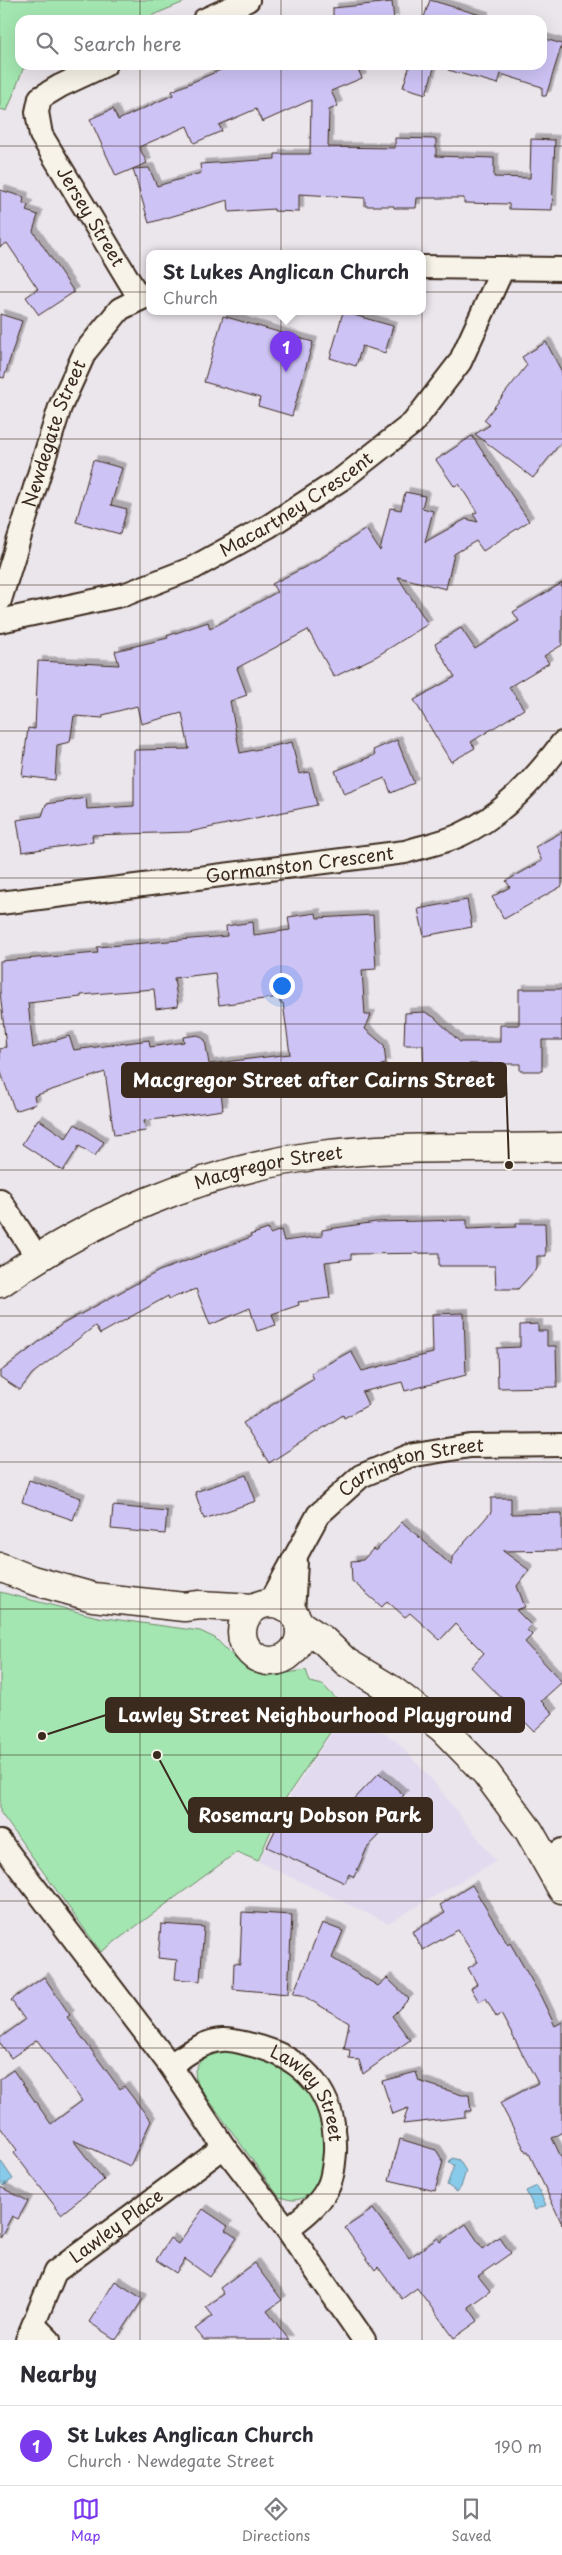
<!DOCTYPE html>
<meta charset="utf-8">
<style>
:root{--surface:#fff;--page:#f7f7f7;--text:#2b2b33;--muted:#7c7c81;--line:#e1e1e2;--accent:#7c3aed}
body{margin:0;font-family:"Playpen Sans",sans-serif;background:var(--page);color:var(--text)}
.you{position:absolute;left:281px;top:985px;width:18px;height:18px;margin:-12px;border:4px solid #fff;border-radius:50%;background:#1a73e8;box-shadow:0 0 0 8px #1a73e833}
.badge{display:grid;place-items:center;width:32px;height:32px;border-radius:50%;background:var(--accent);color:#fff;font-size:16px;font-weight:700}
.pin{position:absolute;translate:-50% -41px;filter:drop-shadow(0 1px 2px #0008)}
.pin::after{content:'';position:absolute;top:26px;width:18px;height:15px;background:inherit;clip-path:polygon(0 0,100% 0,50% 100%)}
.popup{position:absolute;left:146px;top:250px;width:280px;height:65px;box-sizing:border-box;display:grid;place-content:center;border-radius:10px;background:var(--surface);filter:drop-shadow(0 1px 4px #0005);font-size:16px;white-space:nowrap;color:var(--muted)}
.popup b{font-size:19px;color:var(--text)}
.popup::after{content:'';position:absolute;left:50%;top:100%;margin-left:-10px;border:10px solid transparent;border-top-color:var(--surface)}
.list{margin:0;padding:0;list-style:none}
h2{display:flex;justify-content:space-between;align-items:center;height:65px;margin:0;padding:0 20px;font-size:21px}
h2 small{font-size:16px;font-weight:400;color:var(--muted)}
.list li{display:grid;grid-template-columns:32px 1fr auto;gap:15px;align-items:center;box-sizing:border-box;height:80px;padding:0 20px;border-top:1px solid var(--line)}
.list b{display:block;font-size:19px;white-space:nowrap}
.list p{margin:0;font-size:16px;white-space:nowrap;color:var(--muted)}
.list em{font-size:16px;font-style:normal;color:var(--muted)}
.icon{flex:none;width:28px;height:28px;fill:none;stroke:currentColor;stroke-width:2;stroke-linecap:round;stroke-linejoin:round}
.map{position:relative;flex:none;width:562px;height:2340px;overflow:hidden}
.search{position:absolute;background:var(--surface);box-shadow:0 5px 20px #0002;left:15px;right:15px;top:15px;height:55px;display:flex;align-items:center;gap:12px;box-sizing:border-box;padding:0 18px;border-radius:15px;color:var(--muted);font-size:19px}
.sheet{height:145px;background:var(--surface)}
nav{display:flex;justify-content:space-around;align-items:center;box-sizing:border-box;height:70px;border-top:1px solid var(--line);background:var(--surface);font-size:14px;color:var(--muted)}
nav a{display:grid;justify-items:center;gap:2px}
nav .on{color:var(--accent)}
.map>svg:first-child{display:block}
.built{fill:#e2dbef}
.green{fill:#a3e6b1;stroke:#6f8868}
.water{fill:#88cae9;stroke:#698a98}
.building{fill:#cec3f5;stroke:#3b2a1e;fill-rule:evenodd;filter:url(#shadow)}
.lines{fill:none;stroke-linecap:round;stroke-linejoin:round}
.minor-casing{stroke:#3b2a1e;stroke-width:26}
.tertiary-casing{stroke:#3b2a1e;stroke-width:31}
.minor{stroke:#f7f3e8;stroke-width:22}
.tertiary{stroke:#f7f3e8;stroke-width:28}
.grid{fill:none;stroke:#3b2a1e;stroke-width:1;stroke-opacity:0.55}
.labels{text-anchor:middle;stroke-width:5;stroke-linejoin:round;paint-order:stroke}
.street-label{font-size:18px;fill:#3b2a1e;stroke:#f7f3e8}
.leader{fill:none;stroke:#3b2a1e;stroke-width:2}
.callout-dot{fill:#3b2a1e;stroke:#f7f3e8;stroke-width:2}
.callout{fill:#3b2a1e;stroke:#3b2a1e;stroke-width:2}
.callout-label{font-size:19px;text-anchor:middle;font-weight:bold;fill:#fff}
</style>
<div class="map">
<svg width="562" height="2340" viewBox="0 0 562 2340">
<defs>
<filter id="shadow"><feDropShadow dx="4.5" dy="-4.5" stdDeviation="0" flood-color="#0004"/></filter>
</defs>
<rect width="100%" height="100%" fill="#ebe5ec"/>
<filter id="ink" filterUnits="userSpaceOnUse"><feTurbulence type="fractalNoise" baseFrequency=".02" numOctaves="2"/><feDisplacementMap in="SourceGraphic" scale="10" xChannelSelector="R" yChannelSelector="G"/><feConvolveMatrix kernelMatrix="1 2 1 2 8 2 1 2 1" color-interpolation-filters="sRGB"/></filter>
<g filter="url(#ink)">
<path class="built" d="M347 1709 396 1741 434 1782 496 1861 388 1923 259 1862 287 1801Z"/>
<g class="green">
<path d="M0 0H189L141 20H20V65H33L23 69 7 111 0 109Z"/>
<path d="M0 1592 98 1617 200 1631 215 1638 247 1670 267 1676 306 1670 310 1682 323 1685 346 1709 283 1802 258 1861 237 1852 101 1952 0 1812Z"/>
<path d="M227 2048C255 2058 282 2062 302 2084 313 2096 319 2115 322 2130 327 2151 323 2199 294 2200 289 2200 284 2198 279 2197L196 2082 195 2070 205 2053Z"/>
</g>
<g class="water">
<path d="M452 2158 459 2160 466 2171 461 2187 457 2192 447 2185 454 2166 449 2163Z"/>
<path d="M0 2160 13 2179 3 2186 0 2181Z"/>
<path d="M537 2186 546 2205 535 2210 526 2191Z"/>
</g>
<g class="building">
<path d="M430 0 484 16V20H423Z"/>
<path d="M392 2 394 20H333V8Z"/>
<path d="M542 38 562 44 546 96H542V87L501 74 498 84 448 70V65H542Z"/>
<path d="M232 65H356L362 78 331 91 338 106 329 110 328 147 395 148V138L436 139V156L494 158V177L530 178 531 139 555 140 552 210 509 209V204L464 203V198H417L416 208H394V206H365V198L299 194V212L274 211V209L229 212 228 200 149 223 133 169 149 168 157 186 201 173 200 164 275 159V154H310L311 100 262 122 256 109 219 125 222 131 194 143 187 126 139 147 147 163 116 176 90 119 113 109 118 120 173 95 172 91Z"/>
<path d="M410 65H435L426 94 403 87Z"/>
<path d="M0 190 24 197 23 203 28 205 26 211 38 215 33 231 74 292 39 315 26 297 38 289 7 243 0 247Z"/>
<path d="M343 312 393 326 385 353 362 346 356 366 330 358Z"/>
<path d="M0 314 22 321 4 378 0 377Z"/>
<path d="M223 316 313 342 292 416 258 406 260 398 204 382Z"/>
<path d="M546 342 562 372V441L533 478 475 434 490 425 484 420 527 365 522 357Z"/>
<path d="M472 436 529 521 483 551 476 541 454 554 446 589 398 577 428 624 377 656 334 677 308 630 237 668 247 695 230 701 240 753 292 742 299 774 309 772 317 805 189 832 92 835 93 842 22 852 17 820 42 816 46 804 86 798 87 809 134 806V750L189 749 182 713 141 724 137 706 103 715V718L74 716 70 742 57 745 55 780 22 776 28 728 35 729 38 661 119 665 115 651 168 638 167 636 208 622 210 629 277 592 272 584 317 561 366 529 380 551 390 508 401 510 405 492 425 496 422 508 433 511 425 542 466 519 478 522 473 514 477 512 459 484 454 486 436 460Z"/>
<path d="M93 460 122 468 111 505 127 509 120 534 76 522Z"/>
<path d="M562 583V645L544 656 549 663 509 687 524 709 471 742 475 748 451 762 414 700 455 677 435 644 461 628 475 649 519 621 513 612Z"/>
<path d="M397 740 414 783 391 793 385 778 344 794 335 771 375 755 373 750Z"/>
<path d="M562 832V886L504 919 492 897 510 887 506 881 542 861 535 847Z"/>
<path d="M467 900 472 927 424 936 418 909Z"/>
<path d="M316 913 317 918 373 915 376 969 362 970 365 1015H371L365 1029 384 1045 386 1064 381 1065 382 1081 357 1082V1077L221 1092 223 1110 144 1121 146 1131 114 1135 105 1072 34 1096 36 1104 15 1111 0 1070V1049L6 1047 0 992V961L98 953 97 947 227 936 226 926 253 922 254 935 290 930 288 917ZM215 973 219 1005 279 997 280 1003H283L290 1054 209 1064 205 1040 198 1035 183 1037 184 1042 150 1047 149 1040 74 1050 69 1036 33 1048 28 1003 81 997V995L154 989 156 1009 178 1006 174 978Z"/>
<path d="M519 989H562V1040H542V1071H520V1064H469V1071H450V1077H424L423 1045H404L405 1013 425 1012 434 1017 460 1042H500V1025H519Z"/>
<path d="M38 1119 66 1138 75 1124 104 1142 95 1156 79 1146 63 1171 22 1144Z"/>
<path d="M467 1220V1229L516 1227V1223H545L546 1256H537V1268L518 1289H496L495 1266H439V1253L351 1254V1259L325 1262 330 1298 298 1302 299 1305 272 1314 276 1325 257 1331 250 1308 210 1325 196 1289 169 1299 168 1296 100 1334 95 1326 32 1374 20 1390 0 1377V1372L61 1325 159 1271 251 1237 250 1235 268 1229 270 1234 281 1230 284 1241 322 1236V1230L376 1222Z"/>
<path d="M464 1313 466 1375 405 1391 402 1382 362 1392 368 1405 344 1418 343 1415 269 1463 243 1423 314 1379 311 1373 351 1351 362 1371 433 1353 432 1314Z"/>
<path d="M538 1324V1331H547V1346H556L557 1387 498 1388 497 1348 520 1347V1325Z"/>
<path d="M246 1475 256 1501 204 1519 195 1492Z"/>
<path d="M29 1480 81 1498 73 1520 22 1502Z"/>
<path d="M491 1498H511V1514L562 1513V1550L503 1551 529 1570 517 1586 525 1607 516 1610 531 1625 527 1630 532 1635 525 1642 562 1682 541 1701 553 1713 534 1731 471 1667 484 1653 455 1624 440 1640 410 1613 405 1617 387 1601 382 1607 352 1581 351 1561 363 1560 373 1549 376 1551 402 1522 452 1566V1557L491 1512Z"/>
<path d="M113 1506 167 1511 165 1534 111 1529Z"/>
<path d="M379 1773 404 1795 394 1805 402 1812 367 1848 354 1877 349 1874 345 1883 267 1847 288 1803 331 1824Z"/>
<path d="M472 1885 508 1945 510 1943 540 1995 555 2026 562 2022V2133L552 2138 562 2159V2224L528 2151 526 2152 500 2103 538 2083 501 2014 496 2017 486 1998 479 2002 471 1988 477 1984 468 1968 478 1962 458 1930 423 1950 412 1932 445 1913 440 1905Z"/>
<path d="M242 1912 292 1915 288 1994 233 1989 234 1963 240 1964Z"/>
<path d="M322 1923 343 1931 332 1958 378 1986 387 1978 409 1999 392 2016 410 2040 363 2074 359 2060 349 2059 350 2050 344 2049 349 2023 302 1995 293 1994Z"/>
<path d="M161 1924 204 1927 200 1981 175 1979 177 1960 158 1958Z"/>
<path d="M44 1977 70 2015 67 2017 120 2089 124 2086 151 2121 130 2166 73 2140 104 2180 61 2214 14 2153 17 2150 0 2127V2079L13 2070 51 2124 82 2101 37 2040 11 2058 0 2043V2038L25 2020 11 2000Z"/>
<path d="M416 2072 419 2081 462 2095H469L471 2111H465V2117L403 2124 408 2108 393 2114 382 2081Z"/>
<path d="M400 2139 436 2150 443 2161 435 2191 389 2180Z"/>
<path d="M0 2187 28 2201 18 2219 12 2216 0 2238Z"/>
<path d="M203 2209 228 2226 225 2230 237 2238 210 2277 185 2259 176 2273 156 2260 170 2238 178 2244Z"/>
<path d="M373 2209 409 2258 438 2238 440 2242 466 2224 483 2249 499 2237 511 2253 478 2276 490 2291 468 2307 478 2321 454 2338 417 2288 402 2299 378 2267 375 2270 345 2228Z"/>
<path d="M254 2263 282 2300 267 2311 289 2340H204L195 2329 213 2316 206 2307 224 2294 220 2288Z"/>
<path d="M115 2281 143 2299 116 2340 89 2322Z"/>
</g>
<g class="lines">
<defs>
<g id="minor">
<path d="M204 20 248 0"/>
<path id="s1" d="M105 65 60 86 40 98 37 112 41 135 140 299"/>
<path d="M422 267 562 269"/>
<path id="s2" d="M0 600 60 407 85 352 120 309 150 294"/>
<path id="s3" d="M0 621 126 594 193 568 269 526 343 478 413 423 460 362 503 268"/>
<path id="s4" d="M0 903 405 852C423 846 443 843 460 835 502 816 535 779 562 743"/>
<path d="M0 1200 37 1257"/>
<path id="s5" d="M270 1603 318 1515 361 1476 409 1456 470 1446 562 1445"/>
<path d="M293 1613 296 1562"/>
<path d="M0 1842 170 2065 224 2147 287 2229 364 2340"/>
<path d="M546 1860 562 1850"/>
<path id="s6" d="M170 2065C186 2055 203 2041 222 2040 231 2039 243 2043 252 2045 307 2058 337 2096 335 2152 334 2163 333 2179 327 2189 318 2206 302 2218 287 2229"/>
<path d="M34 2325 49 2340"/>
<path id="s7" d="M27 2340 55 2272 224 2147"/>
</g>
<g id="tertiary">
<path id="s8" d="M0 1283C91 1219 201 1171 313 1156 395 1145 479 1149 562 1147"/>
<path d="M0 1567 32 1580 93 1597 184 1607 200 1605 254 1608"/>
<circle cx="271" cy="1632" r="29"/>
<path d="M299 1624 323 1640 346 1662 392 1690 442 1728 486 1773 529 1831 562 1889"/>
</g>
</defs>
<use href="#minor" class="minor-casing"/>
<use href="#tertiary" class="tertiary-casing"/>
<use href="#minor" class="minor"/>
<use href="#tertiary" class="tertiary"/>
</g>
</g>
<path class="grid" d="M140 0V20M281 0V20M422 0V20M140 65V2340M281 65V2340M422 65V2340M0 146H562M0 292H562M0 439H562M0 585H562M0 731H562M0 878H562M0 1024H562M0 1170H562M0 1316H562M0 1462H562M0 1609H562M0 1755H562M0 1901H562M0 2048H562M0 2194H562"/>
<g class="labels">
<g class="street-label">
<text dy="6" stroke="none"><textPath href="#s1" startOffset="206">Jersey Street</textPath></text>
<text dy="6" stroke="none"><textPath href="#s2" startOffset="175">Newdegate Street</textPath></text>
<text dy="6" stroke="none"><textPath href="#s3" startOffset="322">Macartney Crescent</textPath></text>
<text dy="6" stroke="none"><textPath href="#s4" startOffset="302">Gormanston Crescent</textPath></text>
<text dy="6" stroke="none"><textPath href="#s8" startOffset="295">Macgregor Street</textPath></text>
<text dy="6" stroke="none"><textPath href="#s5" startOffset="209">Carrington Street</textPath></text>
<text dy="6" stroke="none"><textPath href="#s6" startOffset="168">Lawley Street</textPath></text>
<text dy="6" stroke="none"><textPath href="#s7" startOffset="150">Lawley Place</textPath></text>
</g>
</g>
<path class="leader" d="M509 1165L506 1080M42 1736L106 1715M157 1755L189 1815"/>
<g class="callout-dot">
<circle cx="509" cy="1165" r="5"/>
<circle cx="42" cy="1736" r="5"/>
<circle cx="157" cy="1755" r="5"/>
</g>
<g class="callout">
<rect x="122" y="1063" width="384" height="34" rx="5"/>
<rect x="106" y="1698" width="418" height="34" rx="5"/>
<rect x="189" y="1798" width="243" height="34" rx="5"/>
</g>
<g class="callout-label">
<text x="314" y="1087">Macgregor Street after Cairns Street</text>
<text x="315" y="1722">Lawley Street Neighbourhood Playground</text>
<text x="310" y="1822">Rosemary Dobson Park</text>
</g>
</svg>
<div class="you"></div>
<div class="pin badge" style="left:286px;top:372px">1</div>
<div class="popup"><b>St Lukes Anglican Church</b>Church</div>
<div class="search"><svg class="icon" aria-label="search" viewBox="0 0 24 24"><circle cx="10" cy="10" r="6"/><path d="M15 15l6 6"/></svg>Search here</div>
</div>
<section class="sheet">
<h2>Nearby<small></small></h2>
<ul class="list">
<li><span class="badge">1</span><div><b>St Lukes Anglican Church</b><p>Church · Newdegate Street</p></div><em>190 m</em></li>
</ul>
</section>
<nav>
<a class="on"><svg class="icon" aria-label="map" viewBox="0 0 24 24"><path d="M3 6l6-2 6 2 6-2v14l-6 2-6-2-6 2zM9 4v14M15 6v14"/></svg>Map</a>
<a><svg class="icon" aria-label="directions" viewBox="0 0 24 24"><path d="M12 3l9 9-9 9-9-9zM9 14v-3h6M13 9l2 2-2 2"/></svg>Directions</a>
<a><svg class="icon" aria-label="saved" viewBox="0 0 24 24"><path d="M7 4h10v16l-5-4-5 4z"/></svg>Saved</a>
</nav>
